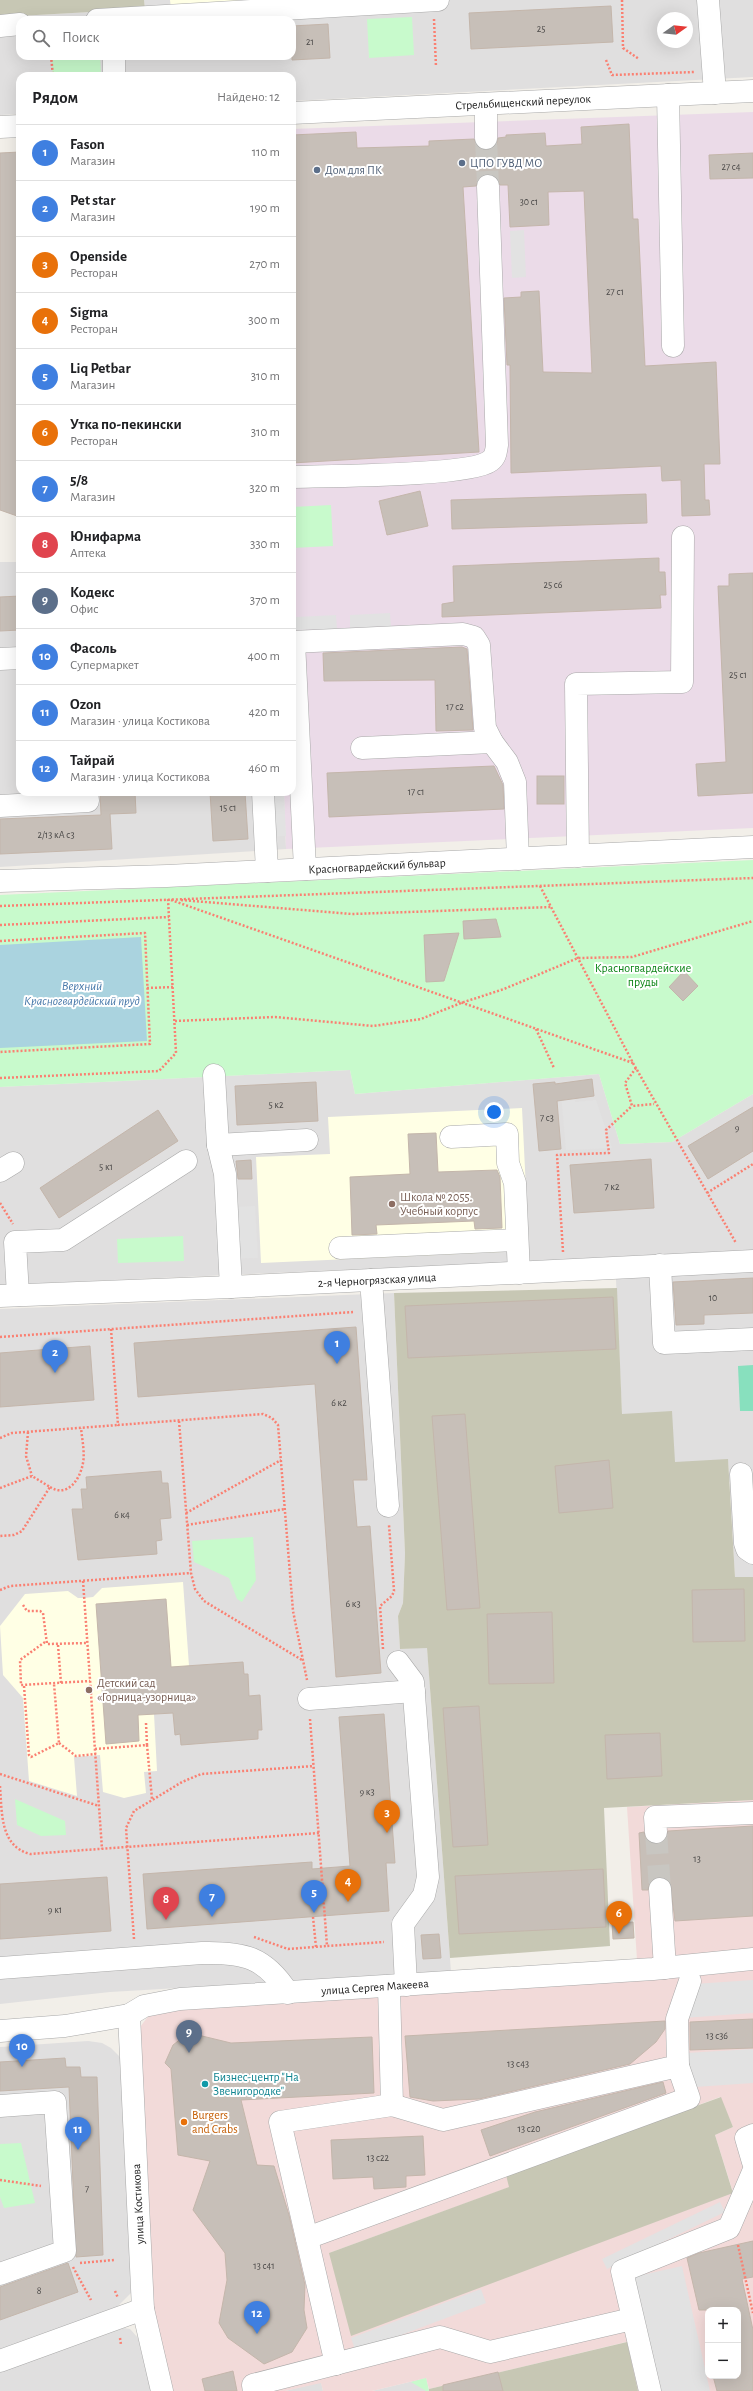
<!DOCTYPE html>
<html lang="ru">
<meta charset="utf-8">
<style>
:root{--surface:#fff;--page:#f2f2f2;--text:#202124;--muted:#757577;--line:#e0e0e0;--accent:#0f766e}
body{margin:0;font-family:"Alegreya Sans",sans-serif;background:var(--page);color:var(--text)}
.controls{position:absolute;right:12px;bottom:12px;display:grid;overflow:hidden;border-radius:8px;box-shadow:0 4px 16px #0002}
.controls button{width:36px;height:36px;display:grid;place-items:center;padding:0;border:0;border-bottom:1px solid var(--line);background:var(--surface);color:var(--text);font:20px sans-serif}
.compass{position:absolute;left:657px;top:12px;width:36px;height:36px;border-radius:50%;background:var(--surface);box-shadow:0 4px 16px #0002;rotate:75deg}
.you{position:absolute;left:494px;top:1112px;width:14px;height:14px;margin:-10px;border:3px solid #fff;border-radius:50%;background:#1a73e8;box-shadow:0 0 0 6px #1a73e833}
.badge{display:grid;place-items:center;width:26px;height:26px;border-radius:50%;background:var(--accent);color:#fff;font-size:13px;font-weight:700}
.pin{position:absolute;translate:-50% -33px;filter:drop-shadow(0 1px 2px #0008)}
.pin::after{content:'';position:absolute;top:21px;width:14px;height:12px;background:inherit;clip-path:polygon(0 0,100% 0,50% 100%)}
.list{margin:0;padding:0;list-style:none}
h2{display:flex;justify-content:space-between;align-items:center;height:52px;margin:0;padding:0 16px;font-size:17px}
h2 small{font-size:13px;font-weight:400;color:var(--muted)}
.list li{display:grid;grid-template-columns:26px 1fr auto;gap:12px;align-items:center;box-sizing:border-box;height:56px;padding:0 16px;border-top:1px solid var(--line)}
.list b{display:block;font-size:15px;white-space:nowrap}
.list p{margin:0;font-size:13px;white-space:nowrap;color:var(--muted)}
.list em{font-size:13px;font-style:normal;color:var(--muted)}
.icon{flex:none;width:22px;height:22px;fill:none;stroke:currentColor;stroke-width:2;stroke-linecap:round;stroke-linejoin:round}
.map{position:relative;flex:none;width:753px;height:2391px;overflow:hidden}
.search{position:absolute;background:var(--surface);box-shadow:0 4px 16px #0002;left:16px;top:16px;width:280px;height:44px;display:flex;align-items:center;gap:10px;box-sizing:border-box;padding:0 14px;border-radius:12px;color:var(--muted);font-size:15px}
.panel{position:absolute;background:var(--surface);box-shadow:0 4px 16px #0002;left:16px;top:72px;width:280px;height:724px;border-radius:12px}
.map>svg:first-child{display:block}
.residential{fill:#e0dfdf;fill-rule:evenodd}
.commercial{fill:#f2dad9;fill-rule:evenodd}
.industrial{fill:#ebdbe8}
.education{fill:#ffffe5}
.construction{fill:#c7c7b4}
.park{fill:#c8facc}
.pitch{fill:#88e0be}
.parking{fill:#e2e2e2}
.water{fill:#aad3df}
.building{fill:#c7bfb8;stroke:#c4b6ab}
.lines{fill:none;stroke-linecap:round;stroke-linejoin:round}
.minor-tunnel{stroke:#c8c6c1;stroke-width:22;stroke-dasharray:22 11;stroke-linecap:butt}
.minor-casing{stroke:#a9a9a9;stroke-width:23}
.path{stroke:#fa8072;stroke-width:2.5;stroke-dasharray:2 2;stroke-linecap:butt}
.minor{stroke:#fff;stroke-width:22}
.service-dot{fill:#5c6f8a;stroke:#fff;stroke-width:1.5}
.education-dot{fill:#8d6e63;stroke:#fff;stroke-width:1.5}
.culture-dot{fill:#0f9aa8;stroke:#fff;stroke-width:1.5}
.food-dot{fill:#e8710a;stroke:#fff;stroke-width:1.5}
.labels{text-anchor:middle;stroke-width:4;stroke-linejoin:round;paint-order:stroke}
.number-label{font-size:10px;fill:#4b4948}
.street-label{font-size:12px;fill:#222;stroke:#fff}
.service-label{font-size:12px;fill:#4e5e75;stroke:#fff;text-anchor:start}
.park-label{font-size:12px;fill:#0c8416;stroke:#fff}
.education-label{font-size:12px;fill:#785e54;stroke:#fff;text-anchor:start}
.culture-label{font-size:12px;fill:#0d838f;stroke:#fff;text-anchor:start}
.food-label{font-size:12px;fill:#c56008;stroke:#fff;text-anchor:start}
.water-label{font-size:13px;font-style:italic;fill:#4a7aab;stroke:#fff}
</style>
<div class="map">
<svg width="753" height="2391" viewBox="0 0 753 2391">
<rect width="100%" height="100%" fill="#f2efe9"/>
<g class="residential">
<path d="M144 0H753V77L292 101V76H20V114L0 115V17L145 9ZM663 18H687V42H663ZM20 20H292V56H20Z"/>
<path d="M0 562H20V792H284L286 849 0 867Z"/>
<path d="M350 1070 355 1094 599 1074 620 1144 672 1142 753 1094V1577L735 1578 728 1460 675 1463 622 1414 615 1258 0 1285V1087Z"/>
<path d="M394 1293 405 1554 403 1603 398 1616 400 1649 427 1647 451 1972 110 1992 0 2004V1309Z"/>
<path d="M88 2041 102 2043 111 2048 119 2056 125 2067 131 2293 115 2309 0 2351V2047Z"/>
<path d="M124 2328 130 2329 138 2338 151 2391H0V2372Z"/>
<path d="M426 2378 429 2391H372Z"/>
<path d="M321 2382 323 2391H285Z"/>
</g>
<g class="commercial">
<path d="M753 1800V1950L637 1960 627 1807Z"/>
<path d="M753 1969V2391H638L626 2342 429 2389 426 2378 372 2391H323L321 2383 285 2391H169L150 2297 140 2027 150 2014 158 2010ZM720 2097 733 2127 715 2135 733 2192 329 2253 510 2187 507 2175ZM708 2310H738V2376H708Z"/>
</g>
<path class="industrial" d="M753 112V828L286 849 284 792H292V129Z"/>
<g class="education">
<path d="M170 0H302L171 8Z"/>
<path d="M522 1108 529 1251 261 1263 256 1157 330 1154 328 1117Z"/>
<path d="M183 1582 189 1666 154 1714 157 1771 144 1772 146 1793 124 1798 103 1792 100 1755 74 1757 77 1796 29 1781 23 1698 3 1675 0 1626 25 1594 68 1591 78 1598H84L93 1597 102 1588Z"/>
</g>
<g class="construction">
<path d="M0 0H144L145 9 0 17Z"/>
<path d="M617 1288 622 1414 672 1411 675 1462 728 1459 735 1577H753V1800L604 1808 610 1946 450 1958 427 1648 400 1649 398 1616 403 1603 405 1554 394 1293Z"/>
<path d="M721 2097 733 2127 715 2135 733 2193 351 2336 329 2253 509 2187 506 2175Z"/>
<path d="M627 2342 638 2391H429V2389Z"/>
</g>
<g class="park">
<path d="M412 17 414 55 369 58 367 19Z"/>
<path d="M51 56H100L101 74 53 76Z"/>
<path d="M331 505 333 546 292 548V507Z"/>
<path d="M753 860V1094L672 1142 620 1144 599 1074 355 1094 350 1070 0 1087V895Z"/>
<path d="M183 1236 184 1261 118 1263 117 1239Z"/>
<path d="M253 1537 256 1580 242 1602 237 1599 229 1578 194 1562 192 1541Z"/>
<path d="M15 1799 65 1821 66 1835 41 1836 17 1825Z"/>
<path d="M21 2143 35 2203 4 2208 0 2197V2144Z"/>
<path d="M426 2378 429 2391H426L411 2382Z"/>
</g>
<path class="pitch" d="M753 1365V1411H740L738 1366Z"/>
<g class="parking">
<path d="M524 230 526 277 512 278 510 231Z"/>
<path d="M390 613 391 626 350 628V615Z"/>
<path d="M336 615 337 629 296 630V617Z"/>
<path d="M269 792H284L286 836 271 837Z"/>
<path d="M572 1081 575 1102 596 1100 612 1148 566 1150 560 1082Z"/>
<path d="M255 1206 258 1258 217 1259 215 1208Z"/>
<path d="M753 1980V2013L683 2018 694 1984Z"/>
<path d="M753 2049V2083L695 2087 686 2053Z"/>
<path d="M720 2202 725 2212 607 2269 602 2259Z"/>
<path d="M682 2266 710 2391H659L633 2277Z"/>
<path d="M481 2289 486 2303 356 2352 351 2338Z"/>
</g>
<path class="water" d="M141 937 147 1041 0 1048V945Z"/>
<g class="building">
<path d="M611 6 613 42 471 49 469 13Z"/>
<path d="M328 24 330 58 292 60V26Z"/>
<path d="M629 124 633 219H638L645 366 716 362 720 464H704L705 500H709L710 515 682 516 681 480 662 481 661 466 511 473 510 365H507L504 298 521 297V292L539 291 543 372 592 373 584 191 548 192 549 225 510 227 508 185H500L494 175 488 174 481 176 476 186 463 187 479 452 292 463V135L356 132 357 148 429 146V141L474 139 479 149 486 150 497 145 498 138 506 137V135L545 133 546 146 582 144 581 127Z"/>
<path d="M20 152V517L0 510V153Z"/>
<path d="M753 153V178L710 179 709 155Z"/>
<path d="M420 491 428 526 387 535 379 501Z"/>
<path d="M646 494 647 523 452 529 451 500Z"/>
<path d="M659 558V572H665L666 595H660L661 608 442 617V604L454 602 453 566Z"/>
<path d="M753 573V793L698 796 696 764 726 762 718 586H729V574Z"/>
<path d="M20 596V630L0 631V597Z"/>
<path d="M462 647 467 649 473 730 436 731 435 680 324 681 323 653Z"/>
<path d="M494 766 503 785 504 809 329 817 327 773Z"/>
<rect x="537" y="776" width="27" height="28"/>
<path d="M100 792H135L136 813 110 814 112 849 0 854V819L101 815Z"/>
<path d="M210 792H245L248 839 213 841Z"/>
<path d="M496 919 501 937 464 939 463 921Z"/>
<path d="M459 933 444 981 426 982 424 935Z"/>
<path d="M684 971 698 986 683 1001 669 987Z"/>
<path d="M592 1079 594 1096 557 1101 561 1149 539 1151 533 1084 555 1082V1084Z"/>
<path d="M316 1082 318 1121 237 1125 235 1086Z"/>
<path d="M753 1107V1151L708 1179 688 1146Z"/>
<path d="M158 1110 178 1141 59 1218 40 1188Z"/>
<path d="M436 1133 438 1172 497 1170 500 1177 502 1228 475 1229 474 1221 376 1225 377 1234 352 1235 350 1177 410 1174 408 1134Z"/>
<path d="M651 1159 654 1208 574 1213 570 1165Z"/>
<path d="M251 1160 252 1179H238L236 1161Z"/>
<path d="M753 1278V1313L704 1315V1324L676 1325 673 1282Z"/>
<path d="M613 1297 616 1349 408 1358 405 1306Z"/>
<path d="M356 1327 367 1480H353L357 1527 370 1526 381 1673 336 1677 315 1384 138 1397 134 1343Z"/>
<path d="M90 1346 94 1400 0 1407V1353Z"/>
<path d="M465 1414 480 1608 447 1610 432 1416Z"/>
<path d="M609 1460 613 1508 559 1513 555 1466Z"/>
<path d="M161 1471 162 1483H168L171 1518 160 1519 162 1540 156 1541 157 1554 78 1560 72 1509H83L81 1489H87L86 1477Z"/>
<path d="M744 1589 745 1641 693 1642 692 1590Z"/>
<path d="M166 1599 171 1667 243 1662 244 1674H248L249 1696 260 1695 262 1730H258V1739L181 1745 180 1734 175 1735 173 1713 138 1715 139 1741 106 1744 96 1604Z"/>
<path d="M552 1612 554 1683 489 1684 487 1614Z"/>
<path d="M479 1706 488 1845 453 1847 443 1708Z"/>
<path d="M384 1714 395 1863H386L389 1911 147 1929 143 1874 312 1862V1869L350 1866 339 1717Z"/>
<path d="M660 1733 662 1776 607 1779 605 1735Z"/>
<path d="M753 1826V1916L675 1921 670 1882 659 1877 649 1883 648 1890H642L639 1833 644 1832 646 1839 656 1844 663 1842 668 1831Z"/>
<path d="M603 1869 606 1927 459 1934 455 1876Z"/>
<path d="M107 1877 111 1931 0 1939V1884Z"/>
<path d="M633 1922 634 1938 613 1939 612 1923Z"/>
<path d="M439 1934 441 1958 423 1959 421 1935Z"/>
<path d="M753 2019V2048L690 2050V2022Z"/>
<path d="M665 2021V2029L656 2042 630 2064 479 2099 433 2101 410 2097 405 2036Z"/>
<path d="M198 2035 231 2043 372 2037 374 2093 241 2100 257 2165 274 2166 289 2215 305 2285 304 2310 307 2328 292 2352 264 2364 228 2338 219 2323 227 2280 225 2253 193 2210 210 2161 178 2155 171 2069 165 2063 173 2045 182 2038Z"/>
<path d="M65 2058 66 2067H80L81 2077H97L103 2255 76 2257 69 2087 0 2091V2062Z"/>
<path d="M663 2082 666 2093 490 2156 481 2130 535 2112Z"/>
<path d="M423 2136 425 2175 406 2176V2187L374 2189 373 2177 333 2179 331 2140Z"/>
<path d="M753 2241V2277L742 2279 753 2330V2391H717L713 2376H738V2310H699L687 2258 699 2253Z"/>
<path d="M68 2263 78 2292 0 2320V2287Z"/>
<path d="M233 2371 237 2391H205L202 2379Z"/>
<path d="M498 2372 503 2391H443V2385Z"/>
</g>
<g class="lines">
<g class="minor-tunnel">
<path d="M486 138 488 186"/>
<path d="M656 1832 660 1889"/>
</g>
<defs>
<g id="minor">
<path d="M708 0 715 93"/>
<path d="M97 20 438 0"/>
<path d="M0 26 20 24"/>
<path d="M114 56V76"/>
<path d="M668 95 673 346"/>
<path d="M486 104V138"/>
<path d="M292 113 753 91"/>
<path d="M0 127 20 126"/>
<path d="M292 477C325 476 471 476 490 461 496 457 496 451 497 445L488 186"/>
<path d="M292 642 463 634 474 637 479 645 485 728 492 742 507 762 515 782 518 859"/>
<path d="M294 642 305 869"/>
<path d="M0 659 20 658"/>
<path d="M362 748 492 742"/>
<path d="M263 792 267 871"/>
<path d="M0 806 88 801 87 792"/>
<path d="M578 856 576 684 682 682 683 537"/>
<path d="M0 881 167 876 753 847"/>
<path d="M214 1075 218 1145 225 1174 231 1287"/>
<path d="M451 1137 507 1134 508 1163 515 1183 519 1273"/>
<path d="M218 1145 307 1140"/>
<path d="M0 1171 13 1163"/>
<path d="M340 1248 517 1240"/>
<path d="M660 1265 664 1343 753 1339"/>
<path d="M371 1280 388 1506"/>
<path d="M18 1295 15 1242 63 1240 186 1161"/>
<path d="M0 1296 231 1287 753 1261"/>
<path d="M741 1474 745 1543 747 1549 753 1553"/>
<path d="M398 1662 413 1682 428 1877 424 1895 403 1924 406 1985"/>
<path d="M309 1699 414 1691"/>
<path d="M656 1832 655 1817 753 1813"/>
<path d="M660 1889 665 1968"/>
<path d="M0 1968 202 1953C244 1952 265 1957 288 1993"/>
<path d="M129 2015 143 2309 162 2391"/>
<path d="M0 2031 65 2026 129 2015 144 2006 180 1999 653 1969 753 1959"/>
<path d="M392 2105 443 2120 678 2066 677 2019 690 1981"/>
<path d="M0 2106 55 2102 65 2251 0 2274"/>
<path d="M753 2135 746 2138 753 2162"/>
<path d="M307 2238 689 2098 678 2066"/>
<path d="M0 2361 143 2309"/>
<path d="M336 2364 280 2122 392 2105 389 1986"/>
<path d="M254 2391 253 2385 440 2337 490 2352 632 2319"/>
<path d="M650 2391 622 2271 729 2228 753 2172"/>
</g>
</defs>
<use href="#minor" class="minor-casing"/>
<g class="path">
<path d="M622 0 623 48 639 59"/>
<path d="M434 19 436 67"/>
<path d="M51 56 53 76"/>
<path d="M606 60 612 75 695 72"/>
<path d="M540 886 633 1063 736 1243"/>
<path d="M171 900 633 1063"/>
<path d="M181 900 352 914 551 907"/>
<path d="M0 906 753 878"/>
<path d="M0 925 169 917"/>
<path d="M0 941 145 933 150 1044 0 1052"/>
<path d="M147 988 174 987"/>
<path d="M175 1021 275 1017 373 1026 421 1019 461 1003 504 989 578 958 632 957 753 921"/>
<path d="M536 1029 554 1068"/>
<path d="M636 1068 625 1083 632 1106 654 1104"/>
<path d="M0 1078 159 1071 176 1053 168 899"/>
<path d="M707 1193 753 1164"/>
<path d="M0 1203 13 1224"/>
<path d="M563 1252 557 1155 609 1153 606 1130 632 1106"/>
<path d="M111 1329 118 1425 263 1414 272 1418 278 1425 293 1611 307 1680"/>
<path d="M0 1337 353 1312"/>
<path d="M179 1421 191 1573 195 1589 204 1601 302 1660"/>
<path d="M28 1432 26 1456 32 1476"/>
<path d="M0 1438 12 1433 118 1425"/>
<path d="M50 1487C67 1498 80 1480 83 1463 85 1452 82 1439 81 1428"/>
<path d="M0 1488 32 1476 50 1487 22 1531 14 1535 0 1536"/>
<path d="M186 1513 281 1460"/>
<path d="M187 1525 285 1509"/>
<path d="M83 1581 102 1849"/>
<path d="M0 1590 10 1586 191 1573"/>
<path d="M23 1605 27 1611H40L43 1613 47 1644 87 1643"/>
<path d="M45 1642 20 1660 21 1685 90 1681"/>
<path d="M58 1645 61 1683"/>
<path d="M383 1649 380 1606 392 1596 394 1591 389 1525"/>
<path d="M24 1686 29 1755 31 1757 59 1743 54 1684"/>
<path d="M310 1719 327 1946 384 1942"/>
<path d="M146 1723 147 1745"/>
<path d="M59 1743 76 1756 96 1754"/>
<path d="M95 1749 147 1745 152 1799"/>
<path d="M0 1774 99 1806"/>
<path d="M0 1786C2 1813 0 1846 30 1854L319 1833"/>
<path d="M313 1917 316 1947"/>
<path d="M254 1937 288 1949 327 1946"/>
<path d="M134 1939 126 1828 134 1811 182 1782 201 1774 314 1766"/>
<path d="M0 2180 41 2186"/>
<path d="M738 2245 753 2313"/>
<path d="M80 2263 114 2260"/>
<path d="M73 2267 91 2300"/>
<path d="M115 2291 118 2298"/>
<path d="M120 2338 121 2345"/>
</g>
<use href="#minor" class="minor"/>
</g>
<g class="service-dot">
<circle cx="462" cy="163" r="4"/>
<circle cx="317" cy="170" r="4"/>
</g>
<g class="education-dot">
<circle cx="392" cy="1204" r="4"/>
<circle cx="89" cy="1690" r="4"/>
</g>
<circle class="culture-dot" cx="205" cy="2084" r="4"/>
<circle class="food-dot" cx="184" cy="2122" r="4"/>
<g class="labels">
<g class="number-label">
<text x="541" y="32">25</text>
<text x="310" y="45">21</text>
<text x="731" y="170">27 с4</text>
<text x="529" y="205">30 с1</text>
<text x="615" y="295">27 с1</text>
<text x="553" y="588">25 с6</text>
<text x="738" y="678">25 с1</text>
<text x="455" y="710">17 с2</text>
<text x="416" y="795">17 с1</text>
<text x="228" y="811">15 с1</text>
<text x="56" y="838">2/13 кА с3</text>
<text x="276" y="1108">5 к2</text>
<text x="547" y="1121">7 с3</text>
<text x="737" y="1131">9</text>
<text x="106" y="1170">5 к1</text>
<text x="612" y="1190">7 к2</text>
<text x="713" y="1301">10</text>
<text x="339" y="1406">6 к2</text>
<text x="122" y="1518">6 к4</text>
<text x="353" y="1607">6 к3</text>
<text x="367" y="1795">9 к3</text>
<text x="697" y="1862">13</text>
<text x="55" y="1913">9 к1</text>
<text x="717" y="2039">13 с36</text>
<text x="518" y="2067">13 с43</text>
<text x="529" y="2132">13 с20</text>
<text x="378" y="2161">13 с22</text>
<text x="87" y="2192">7</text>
<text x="264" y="2269">13 с41</text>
<text x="39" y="2294">8</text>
</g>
<g class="street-label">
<text transform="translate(523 102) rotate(-3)" y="4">Стрельбищенский переулок</text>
<text transform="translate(377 866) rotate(-3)" y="4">Красногвардейский бульвар</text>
<text transform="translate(377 1280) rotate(-3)" y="4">2-я Черногрязская улица</text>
<text transform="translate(375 1987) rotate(-4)" y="4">улица Сергея Макеева</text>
<text transform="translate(138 2204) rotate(-93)" y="4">улица Костикова</text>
</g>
<g class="service-label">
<text x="470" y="167">ЦПО ГУВД МО</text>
<text x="325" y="174">Дом для ПК</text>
</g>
<g class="park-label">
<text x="643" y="972">Красногвардейские<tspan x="643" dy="14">пруды</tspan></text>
</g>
<g class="education-label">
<text x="400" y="1201">Школа № 2055.<tspan x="400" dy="14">Учебный корпус</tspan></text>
<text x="97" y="1687">Детский сад<tspan x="97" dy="14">«Горница-узорница»</tspan></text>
</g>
<g class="culture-label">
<text x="213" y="2081">Бизнес-центр "На<tspan x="213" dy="14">Звенигородке"</tspan></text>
</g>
<g class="food-label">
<text x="192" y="2119">Burgers<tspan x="192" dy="14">and Crabs</tspan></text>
</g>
<g class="water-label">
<text x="82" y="990">Верхний<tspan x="82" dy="15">Красногвардейский пруд</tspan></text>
</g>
</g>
</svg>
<div class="controls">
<button>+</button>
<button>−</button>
</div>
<svg class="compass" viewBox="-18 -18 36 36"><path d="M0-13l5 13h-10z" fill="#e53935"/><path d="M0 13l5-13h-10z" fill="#757577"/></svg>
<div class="you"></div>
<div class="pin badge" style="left:337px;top:1364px;background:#3f7fe0">1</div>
<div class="pin badge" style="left:55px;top:1373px;background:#3f7fe0">2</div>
<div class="pin badge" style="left:387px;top:1833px;background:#e8710a">3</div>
<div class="pin badge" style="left:348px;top:1902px;background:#e8710a">4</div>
<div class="pin badge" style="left:314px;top:1913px;background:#3f7fe0">5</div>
<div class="pin badge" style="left:619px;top:1934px;background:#e8710a">6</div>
<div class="pin badge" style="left:212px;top:1917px;background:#3f7fe0">7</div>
<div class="pin badge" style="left:166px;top:1920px;background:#e0444e">8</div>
<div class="pin badge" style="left:189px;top:2053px;background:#5c6f8a">9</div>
<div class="pin badge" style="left:22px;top:2067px;background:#3f7fe0">10</div>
<div class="pin badge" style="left:78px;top:2150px;background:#3f7fe0">11</div>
<div class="pin badge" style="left:257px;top:2334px;background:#3f7fe0">12</div>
<div class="search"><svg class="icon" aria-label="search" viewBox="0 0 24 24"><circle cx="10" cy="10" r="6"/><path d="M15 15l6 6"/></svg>Поиск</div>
<section class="panel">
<h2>Рядом<small>Найдено: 12</small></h2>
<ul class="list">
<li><span class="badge" style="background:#3f7fe0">1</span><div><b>Fason</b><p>Магазин</p></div><em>110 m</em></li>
<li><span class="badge" style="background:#3f7fe0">2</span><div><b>Pet star</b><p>Магазин</p></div><em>190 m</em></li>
<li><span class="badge" style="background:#e8710a">3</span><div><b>Openside</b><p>Ресторан</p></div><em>270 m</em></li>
<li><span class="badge" style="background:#e8710a">4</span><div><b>Sigma</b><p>Ресторан</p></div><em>300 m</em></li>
<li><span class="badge" style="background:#3f7fe0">5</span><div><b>Liq Petbar</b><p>Магазин</p></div><em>310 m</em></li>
<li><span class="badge" style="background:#e8710a">6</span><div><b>Утка по-пекински</b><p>Ресторан</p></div><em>310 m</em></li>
<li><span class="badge" style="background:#3f7fe0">7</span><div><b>5/8</b><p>Магазин</p></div><em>320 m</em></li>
<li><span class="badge" style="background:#e0444e">8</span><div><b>Юнифарма</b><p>Аптека</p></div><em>330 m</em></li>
<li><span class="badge" style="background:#5c6f8a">9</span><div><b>Кодекс</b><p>Офис</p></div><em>370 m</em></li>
<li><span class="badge" style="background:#3f7fe0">10</span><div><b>Фасоль</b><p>Супермаркет</p></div><em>400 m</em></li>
<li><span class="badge" style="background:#3f7fe0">11</span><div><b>Ozon</b><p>Магазин · улица Костикова</p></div><em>420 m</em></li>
<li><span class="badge" style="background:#3f7fe0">12</span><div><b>Тайрай</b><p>Магазин · улица Костикова</p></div><em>460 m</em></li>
</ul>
</section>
</div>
